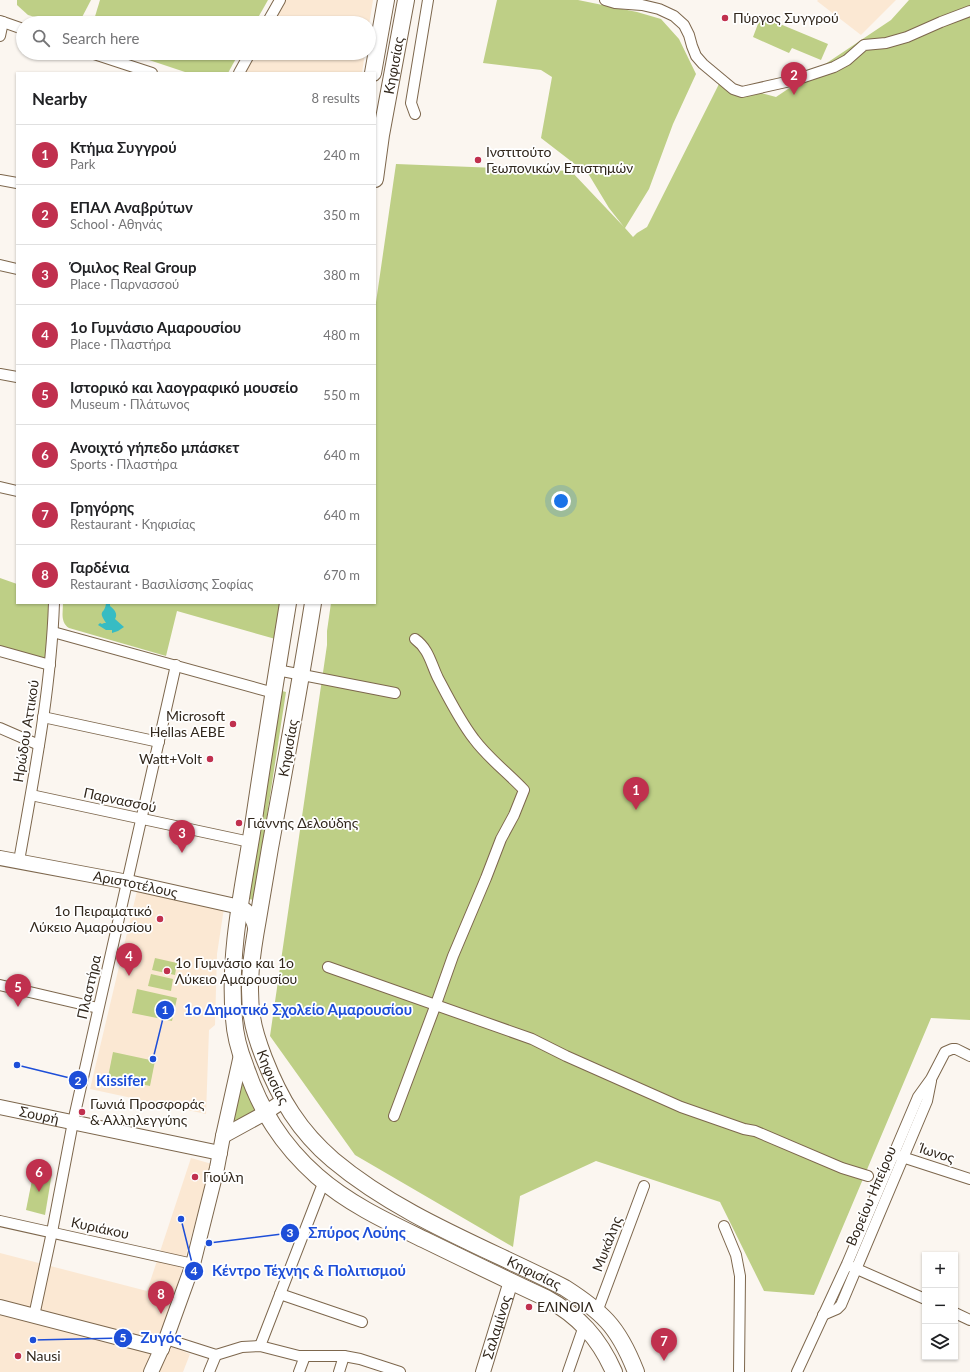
<!DOCTYPE html>
<meta charset="utf-8">
<style>
:root{--surface:#fff;--page:#f2f2f2;--text:#202124;--muted:#757577;--line:#e0e0e0;--accent:#c0304e}
body{margin:0;font-family:Lato,sans-serif;background:var(--page);color:var(--text)}
.controls{position:absolute;right:12px;bottom:12px;display:grid;overflow:hidden;border-radius:0px;box-shadow:0 1px 3px #0004}
.controls button{width:36px;height:36px;display:grid;place-items:center;padding:0;border:0;border-bottom:1px solid var(--line);background:var(--surface);color:var(--text);font:20px sans-serif}
.you{position:absolute;left:561px;top:501px;width:14px;height:14px;margin:-10px;border:3px solid #fff;border-radius:50%;background:#1a73e8;box-shadow:0 0 0 6px #1a73e833}
.badge{display:grid;place-items:center;width:26px;height:26px;border-radius:50%;background:var(--accent);color:#fff;font-size:13px;font-weight:700}
.pin{position:absolute;translate:-50% -33px;filter:drop-shadow(0 1px 2px #0008)}
.pin::after{content:'';position:absolute;top:21px;width:14px;height:12px;background:inherit;clip-path:polygon(0 0,100% 0,50% 100%)}
.list{margin:0;padding:0;list-style:none}
h2{display:flex;justify-content:space-between;align-items:center;height:52px;margin:0;padding:0 16px;font-size:17px}
h2 small{font-size:13px;font-weight:400;color:var(--muted)}
.list li{display:grid;grid-template-columns:26px 1fr auto;gap:12px;align-items:center;box-sizing:border-box;height:60px;padding:0 16px;border-top:1px solid var(--line)}
.list b{display:block;font-size:15px;white-space:nowrap}
.list p{margin:0;font-size:13px;white-space:nowrap;color:var(--muted)}
.list em{font-size:13px;font-style:normal;color:var(--muted)}
.icon{flex:none;width:22px;height:22px;fill:none;stroke:currentColor;stroke-width:2;stroke-linecap:round;stroke-linejoin:round}
.map{position:relative;flex:none;width:970px;height:1372px;overflow:hidden}
.search{position:absolute;background:var(--surface);box-shadow:0 1px 3px #0004;left:16px;top:16px;width:360px;height:44px;display:flex;align-items:center;gap:10px;box-sizing:border-box;padding:0 14px;border-radius:22px;color:var(--muted);font-size:15px}
.panel{position:absolute;background:var(--surface);box-shadow:0 1px 3px #0004;left:16px;top:72px;width:360px;height:532px;border-radius:0px}
.map>svg:first-child{display:block}
.built{fill:#fbe8d3}
.green{fill:#becf86}
.water{fill:#37bcc3}
.lines{fill:none;stroke-linecap:round;stroke-linejoin:round}
.street-casing{stroke:#7d674d;stroke-width:12}
.secondary-casing{stroke:#7d674d;stroke-width:16}
.primary-casing{stroke:#7d674d;stroke-width:18}
.street{stroke:#fff;stroke-width:10}
.secondary{stroke:#fff;stroke-width:14}
.primary{stroke:#fff;stroke-width:16}
.poi-dot{fill:#c0304e;stroke:#fff;stroke-width:1.5}
.labels{text-anchor:middle;stroke-width:3.5;stroke-linejoin:round;paint-order:stroke}
.poi-label{font-size:14px;fill:#31271c;stroke:#fff;text-anchor:start}
.street-label{font-size:14px;fill:#31271c;stroke:#fff}
.leader{fill:none;stroke:#1d4ed8;stroke-width:1.5}
.callout-dot{fill:#1d4ed8;stroke:#fff;stroke-width:1.5}
.mark-label{font-size:12px;text-anchor:middle;font-weight:bold;fill:#fff}
.callout-label{font-size:15px;text-anchor:middle;font-weight:bold;fill:#1d4ed8;stroke:#fff;stroke-width:3.5;stroke-linejoin:round;paint-order:stroke}
</style>
<div class="map">
<svg width="970" height="1372" viewBox="0 0 970 1372">
<rect width="100%" height="100%" fill="#fbf6f0"/>
<g class="built">
<path d="M285 0H373L369 25V23H273Z"/>
<path d="M818 0H896L861 35 817 1Z"/>
<path d="M256 53H365L362 73H245Z"/>
<path d="M137 891 224 908 217 954 215 1025 209 1030 206 1114 90 1089Z"/>
<path d="M191 1158 212 1164 161 1342 190 1354 183 1372H0V1253L147 1291Z"/>
</g>
<g class="green">
<path d="M17 0H91L79 23H54L28 15 17 5Z"/>
<path d="M100 0H268L255 23H93Z"/>
<path d="M497 0H578L637 12 661 19 679 39 696 74 673 124 649 189 625 228 633 237 637 233 647 227 720 82 776 97 891 20 909 0H970V1020L931 1018 814 1295 764 1291 720 1202 596 1161 520 1196 513 1247 355 1155 270 1036 327 645V631L331 603H375V309L396 164 571 171 624 227 609 208 589 175 541 138 552 77 541 70 483 63Z"/>
<path d="M761 16 828 44 821 60 792 48 789 53 753 37Z"/>
<path d="M128 53H239L228 73H188Z"/>
<path d="M0 578 17 584V603H50L48 662 0 651Z"/>
<path d="M63 603H284L279 640 177 611 166 656 69 628C60 622 63 612 63 603Z"/>
<path d="M282 691 286 692 254 900 249 899 280 695Z"/>
<path d="M155 958 177 963 175 975 152 970Z"/>
<path d="M151 974 173 979 171 991 148 986Z"/>
<path d="M137 989 177 998 172 1021 132 1013Z"/>
<path d="M113 1052 155 1061 150 1086 108 1077Z"/>
<path d="M242 1073 258 1109 231 1125Z"/>
<path d="M34 1170 52 1173 45 1215 26 1210Z"/>
</g>
<path class="water" d="M106 603H110V606C115 610 118 614 115 619L124 627 118 631 112 633V630H106L98 625 100 623 102 624 104 623H106C97 609 105 615 106 603Z"/>
<g class="lines">
<defs>
<g id="street">
<path d="M605 0 615 3 642 5 659 9 674 16 684 25 689 35 692 46 696 56 703 64 733 89 742 92 795 80 834 67 847 60 864 45 886 43 907 37 941 22 970 11"/>
<path d="M0 21 23 29"/>
<path d="M267 23 280 0"/>
<path d="M0 36 3 22"/>
<path d="M91 53 152 73"/>
<path d="M239 73 250 53"/>
<path d="M415 114 411 103 428 0"/>
<path d="M0 180 17 183"/>
<path d="M0 265 17 269"/>
<path d="M0 374 17 377"/>
<path d="M0 487 17 491"/>
<path d="M53 632 274 693"/>
<path d="M0 651 50 665"/>
<path d="M277 670 395 693"/>
<path d="M43 717 159 742"/>
<path d="M0 728 39 745"/>
<path d="M31 795 250 842"/>
<path d="M19 861C34 776 51 690 54 603"/>
<path d="M328 967 532 1039 566 1056 681 1107 744 1129 755 1131 842 1168 868 1176"/>
<path d="M0 985 98 1008"/>
<path d="M394 1116 436 1004 453 956 486 878 501 839 514 815 524 790C508 773 488 758 474 739 460 721 449 699 438 678 431 664 429 649 415 639"/>
<path d="M896 1155 970 1179"/>
<path d="M0 1221 193 1264"/>
<path d="M724 1226 736 1255 740 1276 739 1372"/>
<path d="M850 1266 925 1299"/>
<path d="M280 1294 362 1322"/>
<path d="M597 1312 644 1186"/>
<path d="M955 1313 970 1320"/>
<path d="M823 1315 837 1309 841 1305 927 1101 931 1081"/>
<path d="M34 1316 52 1232 73 1122 176 665"/>
<path d="M166 1339 216 1355 242 1347 260 1346 299 1356H344L360 1359 400 1372"/>
<path d="M260 1346 324 1181"/>
<path d="M209 1372 216 1355"/>
<path d="M299 1372 305 1356"/>
<path d="M339 1372 344 1356"/>
<path d="M568 1372 584 1326"/>
<path d="M797 1372 847 1264 918 1097 931 1079 945 1052 952 1049H956L970 1056"/>
</g>
<g id="secondary">
<path id="s1" d="M0 858 128 882 240 907C250 911 254 920 256 931"/>
<path id="s2" d="M0 1107 220 1153"/>
<path d="M223 1136 265 1113 283 1101"/>
<path d="M0 1307 162 1349"/>
<path d="M151 1372 166 1339 193 1264 217 1168 223 1136 241 1055"/>
<path id="s3" d="M483 1372 511 1281"/>
</g>
<g id="primary">
<path d="M373 73 386 0"/>
<path id="s4" d="M375 179 381 135 406 0"/>
<path d="M288 603C276 677 264 751 253 826 243 889 228 954 234 1019 235 1035 239 1050 245 1065 260 1110 282 1145 317 1176 350 1205 390 1223 429 1242 468 1261 507 1280 546 1298 579 1316 599 1338 614 1372"/>
<path id="s5" d="M313 603C300 685 285 766 270 848 266 872 262 895 258 919 252 952 247 985 252 1017 254 1031 259 1045 264 1058 280 1099 299 1131 333 1160 401 1217 487 1248 565 1288 579 1297 595 1308 607 1321 620 1335 629 1354 636 1372"/>
</g>
</defs>
<use href="#street" class="street-casing"/>
<use href="#secondary" class="secondary-casing"/>
<use href="#primary" class="primary-casing"/>
<use href="#street" class="street"/>
<use href="#secondary" class="secondary"/>
<use href="#primary" class="primary"/>
</g>
<g class="poi-dot">
<circle cx="725" cy="18" r="4"/>
<circle cx="478" cy="160" r="4"/>
<circle cx="233" cy="724" r="4"/>
<circle cx="210" cy="759" r="4"/>
<circle cx="239" cy="823" r="4"/>
<circle cx="160" cy="919" r="4"/>
<circle cx="167" cy="971" r="4"/>
<circle cx="82" cy="1112" r="4"/>
<circle cx="195" cy="1177" r="4"/>
<circle cx="529" cy="1307" r="4"/>
<circle cx="18" cy="1356" r="4"/>
</g>
<g class="labels">
<g class="poi-label">
<text x="733" y="23">Πύργος Συγγρού</text>
<text x="486" y="157">Ινστιτούτο<tspan x="486" dy="16">Γεωπονικών Επιστημών</tspan></text>
<text x="225" y="721" text-anchor="end">Microsoft<tspan x="225" dy="16">Hellas AEBE</tspan></text>
<text x="202" y="764" text-anchor="end">Watt+Volt</text>
<text x="247" y="828">Γιάννης Δελούδης</text>
<text x="152" y="916" text-anchor="end">1ο Πειραματικό<tspan x="152" dy="16">Λύκειο Αμαρουσίου</tspan></text>
<text x="175" y="968">1ο Γυμνάσιο και 1ο<tspan x="175" dy="16">Λύκειο Αμαρουσίου</tspan></text>
<text x="90" y="1109">Γωνιά Προσφοράς<tspan x="90" dy="16">&amp; Αλληλεγγύης</tspan></text>
<text x="203" y="1182">Γιούλη</text>
<text x="537" y="1312">ΕΛΙΝΟΙΛ</text>
<text x="26" y="1361">Nausi</text>
</g>
<g class="street-label">
<text dy="5" stroke="none"><textPath href="#s4" startOffset="115">Κηφισίας</textPath></text>
<text transform="translate(26 731) rotate(-81)" y="5">Ηρώδου Αττικού</text>
<text transform="translate(288 748) rotate(-80)" y="5">Κηφισίας</text>
<text transform="translate(120 800) rotate(12)" y="5">Παρνασσού</text>
<text dy="5" stroke="none"><textPath href="#s1" startOffset="138">Αριστοτέλους</textPath></text>
<text transform="translate(89 987) rotate(-77)" y="5">Πλαστήρα</text>
<text dy="5" stroke="none"><textPath href="#s5" startOffset="483">Κηφισίας</textPath></text>
<text dy="5" stroke="none"><textPath href="#s2" startOffset="40">Σουρή</textPath></text>
<text transform="translate(937 1153) rotate(18)" y="5">Ίωνος</text>
<text transform="translate(871 1196) rotate(-67)" y="5">Βορείου Ηπείρου</text>
<text transform="translate(100 1228) rotate(12)" y="5">Κυριάκου</text>
<text transform="translate(607 1244) rotate(-69)" y="5">Μυκάλης</text>
<text dy="5" stroke="none"><textPath href="#s5" startOffset="818">Κηφισίας</textPath></text>
<text dy="5" stroke="none"><textPath href="#s3" startOffset="47">Σαλαμίνος</textPath></text>
</g>
</g>
<path class="leader" d="M153 1059L165 1010M17 1065L78 1080M209 1243L290 1233M181 1219L194 1271M33 1340L123 1338"/>
<g class="callout-dot">
<circle cx="153" cy="1059" r="4"/>
<circle cx="17" cy="1065" r="4"/>
<circle cx="209" cy="1243" r="4"/>
<circle cx="181" cy="1219" r="4"/>
<circle cx="33" cy="1340" r="4"/>
<circle cx="165" cy="1010" r="10"/>
<circle cx="78" cy="1080" r="10"/>
<circle cx="290" cy="1233" r="10"/>
<circle cx="194" cy="1271" r="10"/>
<circle cx="123" cy="1338" r="10"/>
</g>
<g class="mark-label">
<text x="165" y="1014">1</text>
<text x="78" y="1085">2</text>
<text x="290" y="1237">3</text>
<text x="194" y="1275">4</text>
<text x="123" y="1342">5</text>
</g>
<g class="callout-label">
<text x="298" y="1015">1ο Δημοτικό Σχολείο Αμαρουσίου</text>
<text x="121" y="1086">Kissifer</text>
<text x="357" y="1238">Σπύρος Λούης</text>
<text x="309" y="1276">Κέντρο Τέχνης &amp; Πολιτισμού</text>
<text x="161" y="1343">Ζυγός</text>
</g>
</svg>
<div class="controls">
<button>+</button>
<button>−</button>
<button><svg class="icon" aria-label="layers" viewBox="0 0 24 24"><path d="M12 4l9 5-9 5-9-5zM3 14l9 5 9-5"/></svg></button>
</div>
<div class="you"></div>
<div class="pin badge" style="left:636px;top:810px">1</div>
<div class="pin badge" style="left:794px;top:95px">2</div>
<div class="pin badge" style="left:182px;top:853px">3</div>
<div class="pin badge" style="left:129px;top:976px">4</div>
<div class="pin badge" style="left:18px;top:1007px">5</div>
<div class="pin badge" style="left:39px;top:1192px">6</div>
<div class="pin badge" style="left:664px;top:1361px">7</div>
<div class="pin badge" style="left:161px;top:1314px">8</div>
<div class="search"><svg class="icon" aria-label="search" viewBox="0 0 24 24"><circle cx="10" cy="10" r="6"/><path d="M15 15l6 6"/></svg>Search here</div>
<section class="panel">
<h2>Nearby<small>8 results</small></h2>
<ul class="list">
<li><span class="badge">1</span><div><b>Κτήμα Συγγρού</b><p>Park</p></div><em>240 m</em></li>
<li><span class="badge">2</span><div><b>ΕΠΑΛ Αναβρύτων</b><p>School · Αθηνάς</p></div><em>350 m</em></li>
<li><span class="badge">3</span><div><b>Όμιλος Real Group</b><p>Place · Παρνασσού</p></div><em>380 m</em></li>
<li><span class="badge">4</span><div><b>1ο Γυμνάσιο Αμαρουσίου</b><p>Place · Πλαστήρα</p></div><em>480 m</em></li>
<li><span class="badge">5</span><div><b>Ιστορικό και λαογραφικό μουσείο</b><p>Museum · Πλάτωνος</p></div><em>550 m</em></li>
<li><span class="badge">6</span><div><b>Ανοιχτό γήπεδο μπάσκετ</b><p>Sports · Πλαστήρα</p></div><em>640 m</em></li>
<li><span class="badge">7</span><div><b>Γρηγόρης</b><p>Restaurant · Κηφισίας</p></div><em>640 m</em></li>
<li><span class="badge">8</span><div><b>Γαρδένια</b><p>Restaurant · Βασιλίσσης Σοφίας</p></div><em>670 m</em></li>
</ul>
</section>
</div>
